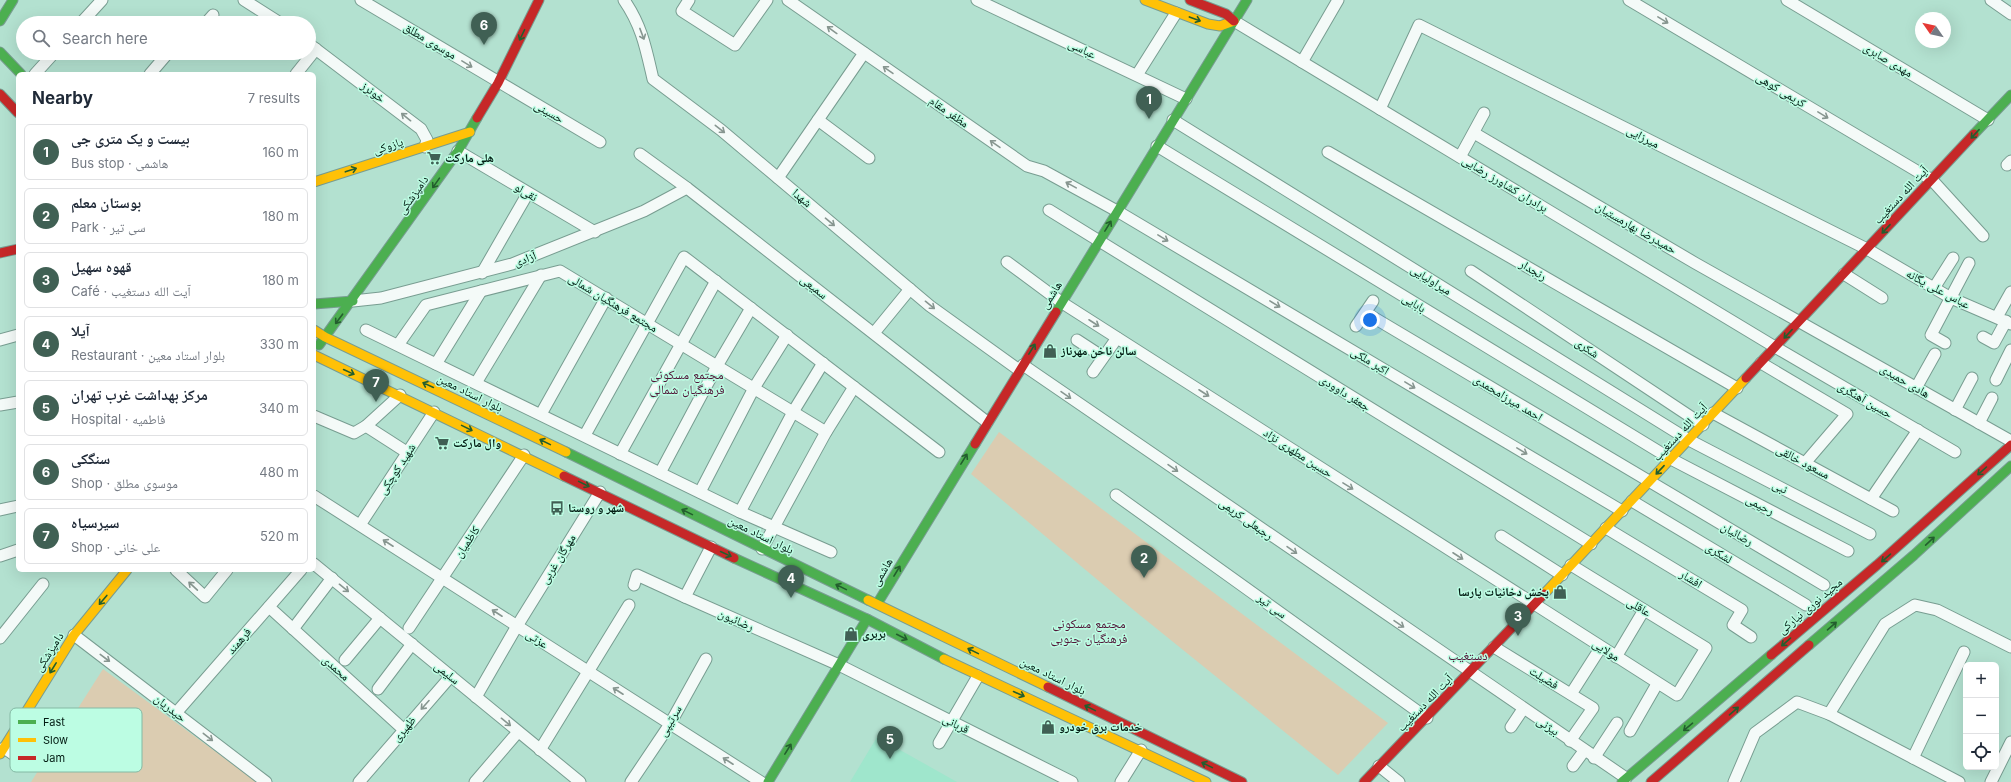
<!DOCTYPE html>
<meta charset="utf-8">
<style>
:root{--surface:#fff;--page:#f6f6f7;--text:#1f2937;--muted:#747a83;--line:#e0e1e3;--accent:#406054}
body{margin:0;font-family:Inter,"Noto Naskh Arabic",sans-serif;background:var(--page);color:var(--text)}
.controls{position:absolute;right:12px;bottom:12px;display:grid;overflow:hidden;border-radius:6px;box-shadow:0 4px 16px #0002}
.controls button{width:36px;height:36px;display:grid;place-items:center;padding:0;border:0;border-bottom:1px solid var(--line);background:var(--surface);color:var(--text);font:20px sans-serif}
.compass{position:absolute;left:1915px;top:12px;width:36px;height:36px;border-radius:50%;background:var(--surface);box-shadow:0 4px 16px #0002;rotate:304deg}
.you{position:absolute;left:1370px;top:320px;width:14px;height:14px;margin:-10px;border:3px solid #fff;border-radius:50%;background:#1a73e8;box-shadow:0 0 0 6px #1a73e833}
.badge{display:grid;place-items:center;width:26px;height:26px;border-radius:50%;background:var(--accent);color:#fff;font-size:13px;font-weight:700}
.pin{position:absolute;translate:-50% -33px;filter:drop-shadow(0 1px 2px #0008)}
.pin::after{content:'';position:absolute;top:21px;width:14px;height:12px;background:inherit;clip-path:polygon(0 0,100% 0,50% 100%)}
.list{margin:0;padding:0;list-style:none}
h2{display:flex;justify-content:space-between;align-items:center;height:52px;margin:0;padding:0 16px;font-size:17px}
h2 small{font-size:13px;font-weight:400;color:var(--muted)}
.list li{display:grid;grid-template-columns:26px 1fr auto;gap:12px;align-items:center;box-sizing:border-box;height:56px;margin:0 8px 8px;padding:0 8px;border:1px solid var(--line);border-radius:6px}
.list b{display:block;font-size:15px;white-space:nowrap}
.list p{margin:0;font-size:13px;white-space:nowrap;color:var(--muted)}
.list em{font-size:13px;font-style:normal;color:var(--muted)}
.icon{flex:none;width:22px;height:22px;fill:none;stroke:currentColor;stroke-width:2;stroke-linecap:round;stroke-linejoin:round}
.map{position:relative;flex:none;width:2011px;height:782px;overflow:hidden}
.search{position:absolute;background:var(--surface);box-shadow:0 4px 16px #0002;left:16px;top:16px;width:300px;height:44px;display:flex;align-items:center;gap:10px;box-sizing:border-box;padding:0 14px;border-radius:22px;color:var(--muted);font-size:15px}
.panel{position:absolute;background:var(--surface);box-shadow:0 4px 16px #0002;left:16px;top:72px;width:300px;height:500px;border-radius:6px}
.map>svg:first-child{display:block}
.built{fill:#9fe6cc}
.green{fill:#dbccb1}
.lines{fill:none;stroke-linecap:round;stroke-linejoin:round}
.street-casing{stroke:#789d91;stroke-width:13}
.fast-casing{stroke:#789d91;stroke-width:11}
.slow-casing{stroke:#789d91;stroke-width:11}
.jam-casing{stroke:#789d91;stroke-width:11}
.street{stroke:#f4faf8;stroke-width:11}
.fast{stroke:#4caf50;stroke-width:9}
.slow{stroke:#ffc107;stroke-width:9}
.jam{stroke:#c62828;stroke-width:9}
.oneway{stroke:#235e2e}
.oneway2{stroke:#879690}
.labels{text-anchor:middle;stroke-width:3;stroke-linejoin:round;paint-order:stroke}
.street-label{font-size:12px;fill:#021b12;stroke:#bcfde3}
.poi-label{font-size:12px;font-weight:bold;fill:#021b12;stroke:#bcfde3;text-anchor:start}
.neighbourhood-label{font-size:13px;fill:#521438;stroke:#bcfde3}
.key{fill:#bcfde3;stroke:#84b9a4;stroke-width:1}
.key-label{font-size:11px;fill:#021b12}
</style>
<div class="map">
<svg width="2011" height="782" viewBox="0 0 2011 782">
<rect width="100%" height="100%" fill="#b3e1d0"/>
<path class="built" d="M877 737 957 782H850Z"/>
<g class="green">
<path d="M999 432 1388 723 1338 775 1136 612 971 474Z"/>
<path d="M103 669 257 782H31Z"/>
</g>
<g class="lines">
<defs>
<g id="street">
<path d="M244 0 280 23"/>
<path d="M361 0 600 142"/>
<path d="M624 0C642 26 646 49 653 79L721 130 930 306 1019 370"/>
<path d="M689 0 682 11 735 45 767 0"/>
<path d="M788 0 1027 166 1044 171 1117 211 1622 511"/>
<path d="M977 0 1186 99"/>
<path d="M1629 0 1932 180 1983 236"/>
<path d="M1787 0 1988 120"/>
<path d="M1991 0 2011 14"/>
<path d="M1234 21 1775 347 1955 452"/>
<path d="M81 23 102 0"/>
<path d="M206 23 213 15"/>
<path d="M309 44 421 129 427 140 425 147"/>
<path d="M1302 62 1338 0"/>
<path d="M35 74 54 53"/>
<path d="M150 74 168 53"/>
<path d="M296 74 316 49"/>
<path d="M1137 75 1176 13"/>
<path d="M1380 109 1419 25 1867 249 1951 298 2011 324"/>
<path d="M818 120 869 158"/>
<path d="M1173 120 1689 440 1870 534"/>
<path d="M1474 133 1695 263 2011 441"/>
<path d="M1157 146 1671 459 1848 551"/>
<path d="M458 151 595 232"/>
<path d="M1328 152 1737 388"/>
<path d="M640 154 687 188 987 422"/>
<path d="M1460 157 1484 113"/>
<path d="M2007 165 2011 161"/>
<path d="M778 178 864 53"/>
<path d="M1049 210 1591 544"/>
<path d="M1007 262 1061 302 1677 695 1706 648 1571 565"/>
<path d="M1471 271 1703 425"/>
<path d="M482 273 528 193"/>
<path d="M1844 274 1882 298"/>
<path d="M1934 288 1953 258"/>
<path d="M353 301 381 298 512 264 644 211 687 188"/>
<path d="M1366 313 1824 585"/>
<path d="M1997 317 2011 292"/>
<path d="M1356 326 1373 301"/>
<path d="M366 330 740 512 831 552"/>
<path d="M874 333 910 289"/>
<path d="M1983 337 1994 343 2006 321"/>
<path d="M0 340 18 335"/>
<path d="M1077 340 1103 357"/>
<path d="M1945 343 1931 335 1969 263"/>
<path d="M398 345 426 305 560 271 826 432"/>
<path d="M1761 363 1847 414 1805 463"/>
<path d="M436 364 481 291"/>
<path d="M1023 365 1626 778"/>
<path d="M1093 372 1117 338"/>
<path d="M1996 380 2011 350"/>
<path d="M476 383 541 275"/>
<path d="M1916 388 1935 354"/>
<path d="M0 405 18 402"/>
<path d="M1955 410 1972 378"/>
<path d="M1713 413 1893 511"/>
<path d="M541 414 606 298"/>
<path d="M314 416 354 433 366 426 400 395"/>
<path d="M1979 423 1992 398"/>
<path d="M366 426 408 453"/>
<path d="M585 435 684 257 939 452"/>
<path d="M620 454 716 281"/>
<path d="M660 473 717 366 751 308"/>
<path d="M700 492 754 388 787 335"/>
<path d="M1116 495 1427 718"/>
<path d="M314 496 761 782"/>
<path d="M1871 499 1918 430"/>
<path d="M1632 501 1806 605"/>
<path d="M0 510 18 506"/>
<path d="M740 512 793 412 823 363"/>
<path d="M360 525 434 412"/>
<path d="M1606 528 1742 610 1733 625 1751 637"/>
<path d="M1501 536 1562 575"/>
<path d="M711 547 685 597 839 665 1072 782"/>
<path d="M762 549 826 432 854 387"/>
<path d="M0 556 18 550"/>
<path d="M314 564 580 782"/>
<path d="M176 570 205 597 227 570"/>
<path d="M634 585 637 575 685 597"/>
<path d="M269 607 403 729"/>
<path d="M409 628 524 455"/>
<path d="M293 629 332 578"/>
<path d="M74 635 266 782"/>
<path d="M0 638 43 584"/>
<path d="M1494 647 1593 708 1570 741"/>
<path d="M1616 657 1644 610"/>
<path d="M345 660 380 618"/>
<path d="M378 689 412 644"/>
<path d="M1571 694 1601 647"/>
<path d="M476 697 517 626 600 492"/>
<path d="M176 713 301 570"/>
<path d="M1829 714 1959 782"/>
<path d="M1511 727 1523 709"/>
<path d="M1630 731 1657 684"/>
<path d="M939 743 978 676"/>
<path d="M4 748 23 761"/>
<path d="M540 750 629 605"/>
<path d="M1594 758 1617 723"/>
<path d="M1913 758 1964 652"/>
<path d="M1379 766 1399 782"/>
<path d="M1573 766 1584 751"/>
<path d="M359 782 451 676"/>
<path d="M475 782 518 732"/>
<path d="M631 782 670 724 706 659"/>
<path d="M1121 782 1141 750"/>
<path d="M1734 782 1755 733 1797 702 1829 714 1885 624 1915 605 1937 610 2011 647"/>
<path d="M1991 782 2011 742"/>
</g>
<g id="fast">
<path d="M0 21 13 0"/>
<path d="M0 52 21 74"/>
<path d="M1974 134 2011 95"/>
<path d="M314 304 353 301"/>
<path d="M1056 312 1247 0"/>
<path d="M319 345 458 151 477 118"/>
<path d="M566 452 868 600"/>
<path d="M734 558 867 619 944 659"/>
<path d="M877 604 975 444"/>
<path d="M1809 645 1914 555 2011 466"/>
<path d="M768 782 867 619"/>
<path d="M1622 782 1771 655"/>
</g>
<g id="slow">
<path d="M1145 0 1208 24 1220 26 1234 21"/>
<path d="M314 182 470 132"/>
<path d="M314 330 325 337 566 452"/>
<path d="M314 355 564 476"/>
<path d="M1544 594 1746 378"/>
<path d="M868 600 1048 687"/>
<path d="M944 659 1206 782"/>
<path d="M0 754 74 635 127 570"/>
</g>
<g id="jam">
<path d="M1190 0 1226 14 1234 21"/>
<path d="M0 94 18 113"/>
<path d="M477 118 498 83 539 0"/>
<path d="M0 253 18 249"/>
<path d="M1746 378 1974 134"/>
<path d="M975 444 1056 312"/>
<path d="M564 476 734 558"/>
<path d="M1771 655 1877 565 2011 445"/>
<path d="M1048 687 1242 782"/>
<path d="M1364 782 1544 594"/>
<path d="M1651 782 1809 645"/>
</g>
</defs>
<use href="#street" class="street-casing"/>
<use href="#fast" class="fast-casing"/>
<use href="#slow" class="slow-casing"/>
<use href="#jam" class="jam-casing"/>
<use href="#street" class="street"/>
<use href="#fast" class="fast"/>
<use href="#slow" class="slow"/>
<use href="#jam" class="jam"/>
</g>
<defs><path id="oneway-shaft" d="M-6 0H5M1.5-3L5.5 0L1.5 3" fill="none" stroke-width="1.6" stroke-linecap="round" stroke-linejoin="round"/></defs>
<g class="oneway">
<use href="#oneway-shaft" transform="translate(1195 19) rotate(20)"/>
<use href="#oneway-shaft" transform="translate(522 35) rotate(116)"/>
<use href="#oneway-shaft" transform="translate(1975 134) rotate(133)"/>
<use href="#oneway-shaft" transform="translate(351 170) rotate(-18)"/>
<use href="#oneway-shaft" transform="translate(436 183) rotate(125)"/>
<use href="#oneway-shaft" transform="translate(1108 226) rotate(-58)"/>
<use href="#oneway-shaft" transform="translate(1886 229) rotate(133)"/>
<use href="#oneway-shaft" transform="translate(339 319) rotate(127)"/>
<use href="#oneway-shaft" transform="translate(1788 334) rotate(133)"/>
<use href="#oneway-shaft" transform="translate(1032 349) rotate(-58)"/>
<use href="#oneway-shaft" transform="translate(349 372) rotate(25)"/>
<use href="#oneway-shaft" transform="translate(428 385) rotate(-155)"/>
<use href="#oneway-shaft" transform="translate(467 428) rotate(26)"/>
<use href="#oneway-shaft" transform="translate(545 442) rotate(-154)"/>
<use href="#oneway-shaft" transform="translate(964 459) rotate(-58)"/>
<use href="#oneway-shaft" transform="translate(1660 470) rotate(133)"/>
<use href="#oneway-shaft" transform="translate(1982 471) rotate(138)"/>
<use href="#oneway-shaft" transform="translate(584 484) rotate(26)"/>
<use href="#oneway-shaft" transform="translate(687 512) rotate(-154)"/>
<use href="#oneway-shaft" transform="translate(1930 541) rotate(-43)"/>
<use href="#oneway-shaft" transform="translate(726 554) rotate(25)"/>
<use href="#oneway-shaft" transform="translate(1886 558) rotate(139)"/>
<use href="#oneway-shaft" transform="translate(897 571) rotate(-59)"/>
<use href="#oneway-shaft" transform="translate(841 587) rotate(-154)"/>
<use href="#oneway-shaft" transform="translate(103 600) rotate(130)"/>
<use href="#oneway-shaft" transform="translate(1832 626) rotate(-41)"/>
<use href="#oneway-shaft" transform="translate(902 637) rotate(27)"/>
<use href="#oneway-shaft" transform="translate(1786 642) rotate(139)"/>
<use href="#oneway-shaft" transform="translate(973 651) rotate(-154)"/>
<use href="#oneway-shaft" transform="translate(53 668) rotate(122)"/>
<use href="#oneway-shaft" transform="translate(1019 694) rotate(24)"/>
<use href="#oneway-shaft" transform="translate(1090 708) rotate(-154)"/>
<use href="#oneway-shaft" transform="translate(1734 711) rotate(-41)"/>
<use href="#oneway-shaft" transform="translate(1688 727) rotate(140)"/>
<use href="#oneway-shaft" transform="translate(788 749) rotate(-58)"/>
<use href="#oneway-shaft" transform="translate(1207 765) rotate(-154)"/>
</g>
<g class="oneway2">
<use href="#oneway-shaft" transform="translate(1663 20) rotate(31)"/>
<use href="#oneway-shaft" transform="translate(832 30) rotate(-144)"/>
<use href="#oneway-shaft" transform="translate(642 34) rotate(69)"/>
<use href="#oneway-shaft" transform="translate(467 64) rotate(31)"/>
<use href="#oneway-shaft" transform="translate(888 70) rotate(-145)"/>
<use href="#oneway-shaft" transform="translate(1823 115) rotate(31)"/>
<use href="#oneway-shaft" transform="translate(406 117) rotate(-141)"/>
<use href="#oneway-shaft" transform="translate(720 129) rotate(38)"/>
<use href="#oneway-shaft" transform="translate(995 144) rotate(-145)"/>
<use href="#oneway-shaft" transform="translate(1071 185) rotate(-151)"/>
<use href="#oneway-shaft" transform="translate(830 222) rotate(40)"/>
<use href="#oneway-shaft" transform="translate(1163 238) rotate(31)"/>
<use href="#oneway-shaft" transform="translate(1275 304) rotate(31)"/>
<use href="#oneway-shaft" transform="translate(930 305) rotate(39)"/>
<use href="#oneway-shaft" transform="translate(1094 323) rotate(33)"/>
<use href="#oneway-shaft" transform="translate(1410 385) rotate(31)"/>
<use href="#oneway-shaft" transform="translate(1204 393) rotate(33)"/>
<use href="#oneway-shaft" transform="translate(1066 395) rotate(35)"/>
<use href="#oneway-shaft" transform="translate(1522 451) rotate(31)"/>
<use href="#oneway-shaft" transform="translate(1173 468) rotate(35)"/>
<use href="#oneway-shaft" transform="translate(1348 486) rotate(32)"/>
<use href="#oneway-shaft" transform="translate(388 543) rotate(-147)"/>
<use href="#oneway-shaft" transform="translate(1292 550) rotate(35)"/>
<use href="#oneway-shaft" transform="translate(1458 556) rotate(33)"/>
<use href="#oneway-shaft" transform="translate(193 586) rotate(-137)"/>
<use href="#oneway-shaft" transform="translate(344 588) rotate(39)"/>
<use href="#oneway-shaft" transform="translate(497 613) rotate(-147)"/>
<use href="#oneway-shaft" transform="translate(1399 624) rotate(34)"/>
<use href="#oneway-shaft" transform="translate(105 658) rotate(37)"/>
<use href="#oneway-shaft" transform="translate(618 691) rotate(-147)"/>
<use href="#oneway-shaft" transform="translate(425 705) rotate(132)"/>
<use href="#oneway-shaft" transform="translate(506 722) rotate(39)"/>
<use href="#oneway-shaft" transform="translate(208 737) rotate(38)"/>
<use href="#oneway-shaft" transform="translate(728 761) rotate(-147)"/>
</g>
<defs>
<symbol id="supermarket-bare" viewBox="-9 -9 18 18"><path d="M-6-5.5h2.5l.6 2H6L4.5 2H-2.5L-4.4-4H-6ZM-1.5 3.2a1.3 1.3 0 1 0 .1 0ZM3 3.2a1.3 1.3 0 1 0 .1 0Z" fill="#406054" stroke="#bcfde3" stroke-width="2.5" paint-order="stroke"/></symbol>
<symbol id="shop-bare" viewBox="-9 -9 18 18"><path d="M-5-2.5h2.3a2.7 3.5 0 0 1 5.4 0H5L5.5 6h-11ZM-1.5-2.5h3a1.5 2.3 0 0 0-3 0Z" fill="#406054" stroke="#bcfde3" stroke-width="2.5" paint-order="stroke"/></symbol>
<symbol id="bus-bare" viewBox="-9 -9 18 18"><path d="M-5-6H5V4H4V6H2V4H-2V6H-4V4H-5ZM-3.5-4V0h7V-4ZM-3.5 1.2v1.5H-2V1.2ZM2 1.2v1.5H3.5V1.2Z" fill="#406054" stroke="#bcfde3" stroke-width="2.5" paint-order="stroke"/></symbol>
</defs>
<g fill-rule="evenodd">
<use href="#supermarket-bare" x="424" y="148" width="20" height="20"/>
<use href="#shop-bare" x="1040" y="341" width="20" height="20"/>
<use href="#supermarket-bare" x="432" y="433" width="20" height="20"/>
<use href="#bus-bare" x="547" y="498" width="20" height="20"/>
<use href="#shop-bare" x="1550" y="582" width="20" height="20"/>
<use href="#shop-bare" x="841" y="624" width="20" height="20"/>
<use href="#shop-bare" x="1038" y="717" width="20" height="20"/>
</g>
<g class="labels">
<g class="street-label">
<text transform="translate(430 41) rotate(31)" y="4">موسوی مطلق</text>
<text transform="translate(1082 49) rotate(25)" y="4">عباسی</text>
<text transform="translate(1888 60) rotate(31)" y="4">مهدی صابری</text>
<text transform="translate(1781 90) rotate(31)" y="4">کریمی کوهی</text>
<text transform="translate(373 92) rotate(37)" y="4">خونرز</text>
<text transform="translate(549 112) rotate(30)" y="4">حسینی</text>
<text transform="translate(949 112) rotate(35)" y="4">مظفر مقام</text>
<text transform="translate(1643 137) rotate(27)" y="4">میرزایی</text>
<text transform="translate(388 146) rotate(-18)" y="4">پازوکی</text>
<text transform="translate(1505 184) rotate(31)" y="4">برادران کشاورز رضایی</text>
<text transform="translate(526 192) rotate(31)" y="4">نقی‌لو</text>
<text transform="translate(413 195) rotate(-55)" y="4">دامپزشکی</text>
<text transform="translate(1901 195) rotate(-47)" y="4">آیت الله دستغیب</text>
<text transform="translate(802 198) rotate(40)" y="4">شهدا</text>
<text transform="translate(1636 228) rotate(30)" y="4">حمیدرضا بهارمستیان</text>
<text transform="translate(525 259) rotate(-21)" y="4">آزادی</text>
<text transform="translate(1533 270) rotate(30)" y="4">رنجدار</text>
<text transform="translate(1431 280) rotate(32)" y="4">میراولیایی</text>
<text transform="translate(814 287) rotate(38)" y="4">سمیعی</text>
<text transform="translate(1938 289) rotate(28)" y="4">عباس علی یگانه</text>
<text transform="translate(1051 295) rotate(-58)" y="4">هاشمی</text>
<text transform="translate(613 303) rotate(31)" y="4">مجتمع فرهنگیان شمالی</text>
<text transform="translate(1414 303) rotate(31)" y="4">بابایی</text>
<text transform="translate(1587 348) rotate(34)" y="4">شکری</text>
<text transform="translate(1370 361) rotate(31)" y="4">اکبر ملکی</text>
<text transform="translate(1905 381) rotate(30)" y="4">هادی حمیدی</text>
<text transform="translate(470 393) rotate(26)" y="4">بلوار استاد معین</text>
<text transform="translate(1345 393) rotate(32)" y="4">جعفر داوودی</text>
<text transform="translate(1508 398) rotate(31)" y="4">احمد میرزامحمدی</text>
<text transform="translate(1865 400) rotate(30)" y="4">حسین آهنگری</text>
<text transform="translate(1680 432) rotate(-47)" y="4">آیت الله دستغیب</text>
<text transform="translate(1298 453) rotate(33)" y="4">حسین مطهری نژاد</text>
<text transform="translate(1803 462) rotate(28)" y="4">مسعود خالقی</text>
<text transform="translate(397 469) rotate(-57)" y="4">شهید کوچکی</text>
<text transform="translate(1780 487) rotate(27)" y="4">نبی</text>
<text transform="translate(1760 505) rotate(27)" y="4">رحیمی</text>
<text transform="translate(1246 519) rotate(35)" y="4">رجبعلی کریمی</text>
<text transform="translate(1737 534) rotate(30)" y="4">رضائیان</text>
<text transform="translate(761 535) rotate(26)" y="4">بلوار استاد معین</text>
<text transform="translate(467 542) rotate(-56)" y="4">کاظمیان</text>
<text transform="translate(1719 553) rotate(31)" y="4">لشکری</text>
<text transform="translate(558 559) rotate(-58)" y="4">مهرگان غربی</text>
<text transform="translate(882 572) rotate(-59)" y="4">هاشمی</text>
<text transform="translate(1691 579) rotate(31)" y="4">افشار</text>
<text transform="translate(1272 606) rotate(36)" y="4">سی تیر</text>
<text transform="translate(1810 606) rotate(-40)" y="4">مجید نوری نیارکی</text>
<text transform="translate(1639 607) rotate(31)" y="4">عاقلی</text>
<text transform="translate(736 620) rotate(24)" y="4">رضائیون</text>
<text transform="translate(537 639) rotate(33)" y="4">عزتی</text>
<text transform="translate(239 641) rotate(-49)" y="4">فرهمند</text>
<text transform="translate(1606 650) rotate(33)" y="4">مولایی</text>
<text transform="translate(49 652) rotate(-58)" y="4">دامپزشکی</text>
<text transform="translate(336 668) rotate(42)" y="4">محمدی</text>
<text transform="translate(447 673) rotate(39)" y="4">سلیمی</text>
<text transform="translate(1053 676) rotate(26)" y="4">بلوار استاد معین</text>
<text transform="translate(1544 678) rotate(32)" y="4">فضیلت</text>
<text transform="translate(1425 703) rotate(-46)" y="4">آیت الله دستغیب</text>
<text transform="translate(170 708) rotate(38)" y="4">حیدریان</text>
<text transform="translate(670 721) rotate(-59)" y="4">سرتیپی</text>
<text transform="translate(956 724) rotate(27)" y="4">قربانی</text>
<text transform="translate(1548 726) rotate(34)" y="4">بیژنی</text>
<text transform="translate(404 729) rotate(-49)" y="4">ظهیری</text>
</g>
<g class="poi-label">
<text x="445" y="162">هلی مارکت</text>
<text x="1061" y="355">سالن ناخن مهرناز</text>
<text x="453" y="447">وال مارکت</text>
<text x="568" y="512">شهر و روستا</text>
<text x="1549" y="596" text-anchor="end">پخش دخانیات پارسا</text>
<text x="862" y="638">بربری</text>
<text x="1059" y="731">خدمات برق خودرو</text>
</g>
<g class="neighbourhood-label">
<text x="687" y="379">مجتمع مسکونی<tspan x="687" dy="15">فرهنگیان شمالی</tspan></text>
<text x="1089" y="628">مجتمع مسکونی<tspan x="1089" dy="15">فرهنگیان جنوبی</tspan></text>
<text x="1468" y="660">دستغیب</text>
</g>
</g>
<rect x="10" y="708" width="132" height="64" rx="6" class="key"/>
<rect x="18" y="720" width="18" height="4" fill="#4caf50"/>
<rect x="18" y="738" width="18" height="4" fill="#ffc107"/>
<rect x="18" y="756" width="18" height="4" fill="#c62828"/>
<g class="key-label">
<text x="43" y="726">Fast</text>
<text x="43" y="744">Slow</text>
<text x="43" y="762">Jam</text>
</g>
</svg>
<div class="controls">
<button>+</button>
<button>−</button>
<button><svg class="icon" aria-label="locate" viewBox="0 0 24 24"><circle cx="12" cy="12" r="6"/><path d="M12 2v4M12 18v4M2 12h4M18 12h4"/></svg></button>
</div>
<svg class="compass" viewBox="-18 -18 36 36"><path d="M0-13l5 13h-10z" fill="#e53935"/><path d="M0 13l5-13h-10z" fill="#747a83"/></svg>
<div class="you"></div>
<div class="pin badge" style="left:1149px;top:119px">1</div>
<div class="pin badge" style="left:1144px;top:578px">2</div>
<div class="pin badge" style="left:1518px;top:636px">3</div>
<div class="pin badge" style="left:791px;top:598px">4</div>
<div class="pin badge" style="left:890px;top:759px">5</div>
<div class="pin badge" style="left:484px;top:45px">6</div>
<div class="pin badge" style="left:376px;top:402px">7</div>
<div class="search"><svg class="icon" aria-label="search" viewBox="0 0 24 24"><circle cx="10" cy="10" r="6"/><path d="M15 15l6 6"/></svg>Search here</div>
<section class="panel">
<h2>Nearby<small>7 results</small></h2>
<ul class="list">
<li><span class="badge">1</span><div><b>بیست و یک متری جی</b><p>Bus stop · هاشمی</p></div><em>160 m</em></li>
<li><span class="badge">2</span><div><b>بوستان معلم</b><p>Park · سی تیر</p></div><em>180 m</em></li>
<li><span class="badge">3</span><div><b>قهوه سهیل</b><p>Café · آیت الله دستغیب</p></div><em>180 m</em></li>
<li><span class="badge">4</span><div><b>آیلا</b><p>Restaurant · بلوار استاد معین</p></div><em>330 m</em></li>
<li><span class="badge">5</span><div><b>مرکز بهداشت غرب تهران</b><p>Hospital · فاطمیه</p></div><em>340 m</em></li>
<li><span class="badge">6</span><div><b>سنگکی</b><p>Shop · موسوی مطلق</p></div><em>480 m</em></li>
<li><span class="badge">7</span><div><b>سیرسیاه</b><p>Shop · علی خانی</p></div><em>520 m</em></li>
</ul>
</section>
</div>
